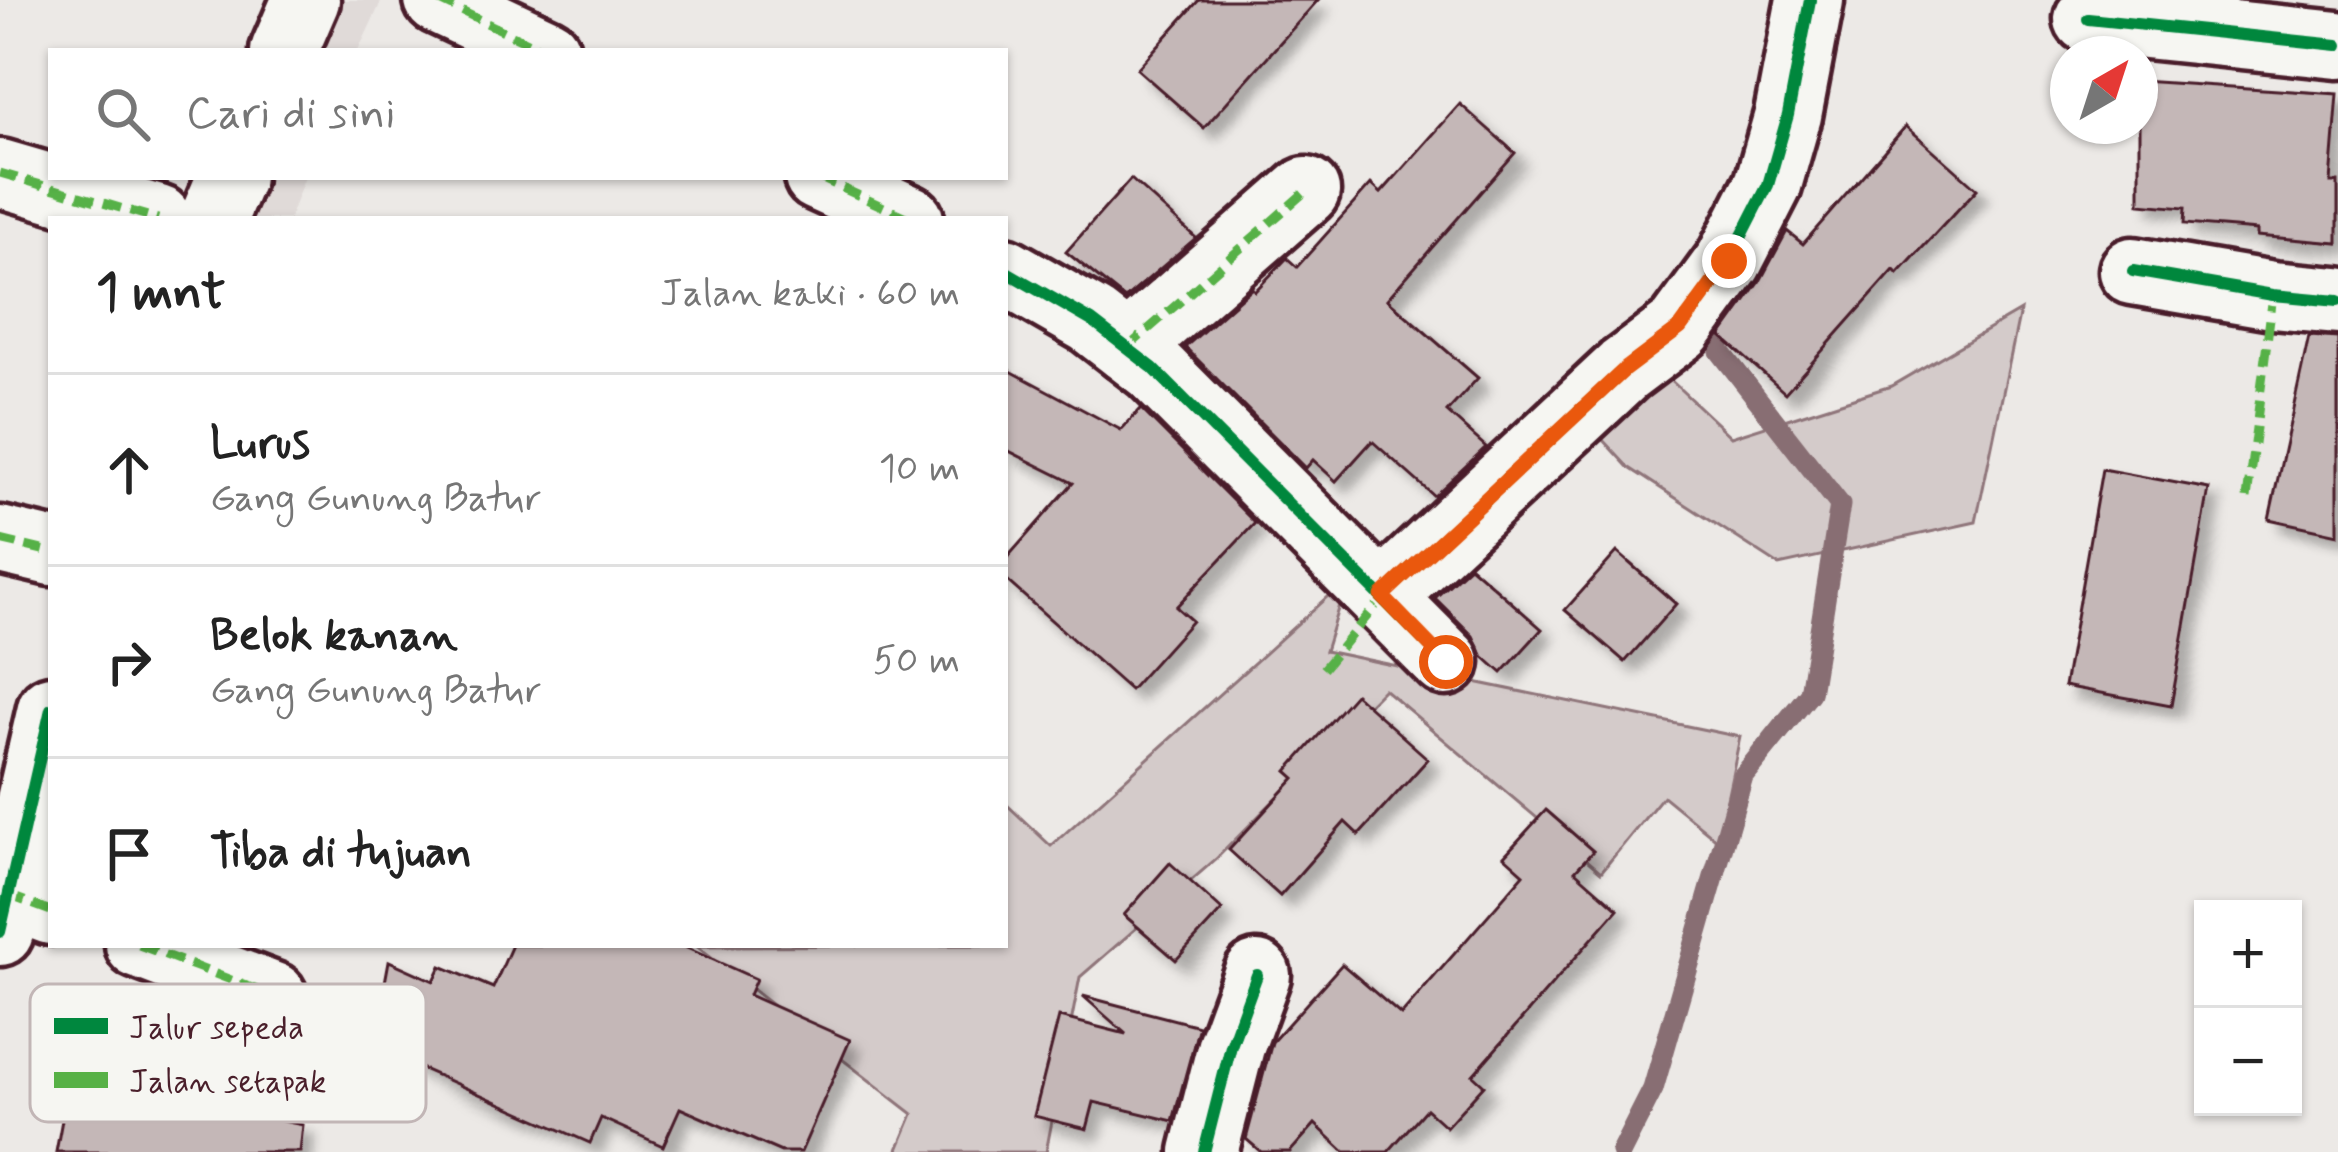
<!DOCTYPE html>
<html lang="id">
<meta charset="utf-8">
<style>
:root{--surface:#fff;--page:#f6f6f6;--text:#222;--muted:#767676;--line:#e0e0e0}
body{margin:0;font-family:Mynerve,sans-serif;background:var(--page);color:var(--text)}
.controls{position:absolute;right:36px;bottom:36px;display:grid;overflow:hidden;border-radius:0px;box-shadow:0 3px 9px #0004}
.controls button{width:108px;height:108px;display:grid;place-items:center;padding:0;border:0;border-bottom:3px solid var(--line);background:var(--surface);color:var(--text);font:60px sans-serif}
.compass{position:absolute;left:2050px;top:36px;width:108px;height:108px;border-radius:50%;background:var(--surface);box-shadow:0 3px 9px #0004;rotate:39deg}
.stop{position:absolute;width:36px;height:36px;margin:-27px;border:9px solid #ea580c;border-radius:50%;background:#fff}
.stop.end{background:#ea580c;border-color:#fff;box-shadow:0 3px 12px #0008}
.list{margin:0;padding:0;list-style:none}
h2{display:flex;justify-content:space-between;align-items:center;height:156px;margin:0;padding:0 48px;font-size:51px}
h2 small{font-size:39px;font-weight:400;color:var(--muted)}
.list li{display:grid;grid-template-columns:78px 1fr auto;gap:36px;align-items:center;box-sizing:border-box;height:192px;padding:0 48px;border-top:3px solid var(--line)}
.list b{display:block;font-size:45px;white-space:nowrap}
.list p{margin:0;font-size:39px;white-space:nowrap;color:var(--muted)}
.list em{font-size:39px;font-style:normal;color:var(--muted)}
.icon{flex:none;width:66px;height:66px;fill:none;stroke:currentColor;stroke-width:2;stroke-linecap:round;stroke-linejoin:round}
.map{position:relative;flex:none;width:2338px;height:1152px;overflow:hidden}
.search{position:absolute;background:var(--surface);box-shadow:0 3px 9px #0004;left:48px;top:48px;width:960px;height:132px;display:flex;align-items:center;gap:30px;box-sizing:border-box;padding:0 42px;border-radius:0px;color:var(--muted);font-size:45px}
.panel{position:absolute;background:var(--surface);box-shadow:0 3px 9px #0004;left:48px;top:216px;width:960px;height:732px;border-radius:0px}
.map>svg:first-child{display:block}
.built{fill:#e0dad8}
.green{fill:#d4cbca;stroke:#8f757a;stroke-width:3}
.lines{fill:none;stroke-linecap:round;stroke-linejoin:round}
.stream{stroke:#886e73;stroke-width:21}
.building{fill:#c4b7b7;stroke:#4a1f2b;stroke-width:3;filter:url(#shadow)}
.street-casing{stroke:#4a1f2b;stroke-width:75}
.secondary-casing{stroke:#4a1f2b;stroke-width:75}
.street{stroke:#f6f6f2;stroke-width:66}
.secondary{stroke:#f6f6f2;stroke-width:66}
.quiet{stroke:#57b146;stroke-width:9;stroke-dasharray:18 9;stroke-linecap:butt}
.cycleway-casing{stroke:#f6f6f2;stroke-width:20}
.cycleway{stroke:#00873e;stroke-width:12}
.route{stroke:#ea580c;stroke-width:15}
.key{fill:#f6f6f2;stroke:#c2b6b6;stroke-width:3}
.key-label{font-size:33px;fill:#4a1f2b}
</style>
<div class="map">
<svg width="2338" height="1152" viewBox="0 0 2338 1152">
<defs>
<filter id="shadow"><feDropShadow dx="11" dy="11" stdDeviation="6" flood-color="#0004"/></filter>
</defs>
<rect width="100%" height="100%" fill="#ece9e6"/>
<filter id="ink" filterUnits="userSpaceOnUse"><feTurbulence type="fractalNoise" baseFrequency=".00833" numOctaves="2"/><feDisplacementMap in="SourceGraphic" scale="24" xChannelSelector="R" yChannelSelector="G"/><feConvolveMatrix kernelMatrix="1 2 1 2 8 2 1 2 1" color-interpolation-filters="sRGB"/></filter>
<g filter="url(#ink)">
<g class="built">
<path d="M266 0H382L358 51H245Z"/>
<path d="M205 177H305L289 219H192Z"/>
</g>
<g class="green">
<path d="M2020 311 1976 522 1779 565 1628 467 1563 397 1646 357 1731 437 1891 386Z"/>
<path d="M1347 579 1325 651 1740 737 1718 841 1663 796 1601 872 1384 689 1216 859 1080 977 1046 1152H897L913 1114 696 946 1005 945V803L1051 846Z"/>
</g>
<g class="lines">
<path class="stream" d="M1621 1152 1653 1089 1743 776 1810 693 1840 505 1720 351 1719 303"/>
</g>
<g class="building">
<path d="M1199 0H1318L1204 128 1137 69Z"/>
<path d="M2140 81 2338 94 2331 182H2338V243L2257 236V230L2184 224 2185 208 2140 204Z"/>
<path d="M1460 104 1515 153 1387 299 1478 378 1447 412 1486 447 1434 496 1372 441 1336 481 1313 460 1306 468 1185 347 1252 288 1255 291 1287 258 1297 267 1371 184 1381 193Z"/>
<path d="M1906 126 1977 189 1898 274 1894 270 1785 393 1721 336 1759 283 1787 231 1803 244Z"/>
<path d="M1131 179 1196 238 1125 299 1066 252Z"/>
<path d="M2309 336 2338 338V534L2269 519Z"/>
<path d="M1005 368 1121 430 1141 409 1255 523 1176 607 1192 621 1130 690 1005 579V560L1073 483 1005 449Z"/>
<path d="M2102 469 2209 489 2171 706 2064 686Z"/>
<path d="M1617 552 1676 604 1625 662 1565 610Z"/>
<path d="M1470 566 1542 629 1502 673 1482 655 1473 636 1435 598Z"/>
<path d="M1355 694 1428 759 1359 835 1345 822 1280 896 1229 850 1295 778 1287 771Z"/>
<path d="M1546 810 1593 851 1575 871 1618 909 1473 1075 1484 1085 1446 1127 1426 1109 1388 1152H1345L1315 1124 1290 1152H1261L1246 1139 1272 1042 1342 964 1401 1015 1524 874 1504 856Z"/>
<path d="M1170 863 1222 910 1176 960 1124 915Z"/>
<path d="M512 945H680L756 979 749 995 850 1040 801 1152H781L680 1108 663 1146 601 1118 590 1143 373 1047 389 961 434 981 441 966 493 988Z"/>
<path d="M1083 996 1199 1026 1173 1121 1094 1102 1087 1129 1034 1116 1059 1017 1126 1034Z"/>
<path d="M81 1018 198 1038 186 1102 303 1125 300 1152H56Z"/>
</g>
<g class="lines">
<defs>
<g id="street">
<path d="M438 0 546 51"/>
<path d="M2088 19 2338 45"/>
<path d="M0 173 158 219"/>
<path d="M818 177 910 219"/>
<path d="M1005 271 1092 321 1153 368 1446 662"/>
<path d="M2133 271 2273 295 2338 301"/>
<path d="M1127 348 1306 191"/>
<path d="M0 540 51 552"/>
<path d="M1382 596 1624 370 1680 328 1729 261 1768 185 1788 115 1810 0"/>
<path d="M8 895 51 911"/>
<path d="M139 945 273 996"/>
<path d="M1204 1152 1231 1046 1257 975"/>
</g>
<g id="secondary">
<path d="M284 51 306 0"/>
<path d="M213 219 231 177"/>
<path d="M0 932 51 709"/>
</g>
</defs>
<use href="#street" class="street-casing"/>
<use href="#secondary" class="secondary-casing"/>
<use href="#street" class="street"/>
<use href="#secondary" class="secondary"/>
<g class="quiet">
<path d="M438 0 546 51"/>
<path d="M0 173 158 219"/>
<path d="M818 177 910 219"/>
<path d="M1127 348 1306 191"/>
<path d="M2247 498 2273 295"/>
<path d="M0 540 51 552"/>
<path d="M1323 669 1389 590"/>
<path d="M8 895 51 911"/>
<path d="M139 945 273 996"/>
</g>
<defs>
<g id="cycleway">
<path d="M2088 19 2338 45"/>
<path d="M1005 271 1092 321 1153 368 1446 662"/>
<path d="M2133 271 2273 295 2338 301"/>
<path d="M1382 596 1624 370 1680 328 1729 261 1768 185 1788 115 1810 0"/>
<path d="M0 932 51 709"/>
<path d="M1204 1152 1231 1046 1257 975"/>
</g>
</defs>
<use href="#cycleway" class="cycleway-casing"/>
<use href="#cycleway" class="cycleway"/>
</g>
</g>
<g class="lines" filter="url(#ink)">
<path class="route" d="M1446 662 1382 596 1624 370 1680 328 1729 261"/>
</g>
<rect x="30" y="984" width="396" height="138" rx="18" class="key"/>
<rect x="54" y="1018" width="54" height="16" fill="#00873e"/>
<rect x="54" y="1072" width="54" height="16" fill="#57b146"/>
<g class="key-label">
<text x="129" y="1038">Jalur sepeda</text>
<text x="129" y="1092">Jalan setapak</text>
</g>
</svg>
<div class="controls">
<button>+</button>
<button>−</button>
</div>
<svg class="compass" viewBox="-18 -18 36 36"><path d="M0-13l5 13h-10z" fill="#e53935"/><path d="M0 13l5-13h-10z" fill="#767676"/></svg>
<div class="stop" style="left:1446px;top:662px"></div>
<div class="stop end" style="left:1729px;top:261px"></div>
<div class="search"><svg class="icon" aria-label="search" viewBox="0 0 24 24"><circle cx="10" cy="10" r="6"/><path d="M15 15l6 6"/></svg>Cari di sini</div>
<section class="panel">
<h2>1 mnt<small>Jalan kaki · 60 m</small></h2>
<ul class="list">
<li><svg class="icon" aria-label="ahead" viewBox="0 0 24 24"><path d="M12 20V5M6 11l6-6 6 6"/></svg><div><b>Lurus</b><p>Gang Gunung Batur</p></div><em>10 m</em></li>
<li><svg class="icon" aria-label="right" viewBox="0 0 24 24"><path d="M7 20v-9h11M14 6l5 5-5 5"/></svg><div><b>Belok kanan</b><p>Gang Gunung Batur</p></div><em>50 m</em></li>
<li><svg class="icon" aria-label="arrive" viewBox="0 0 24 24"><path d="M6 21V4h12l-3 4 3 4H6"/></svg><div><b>Tiba di tujuan</b></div></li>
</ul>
</section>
</div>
